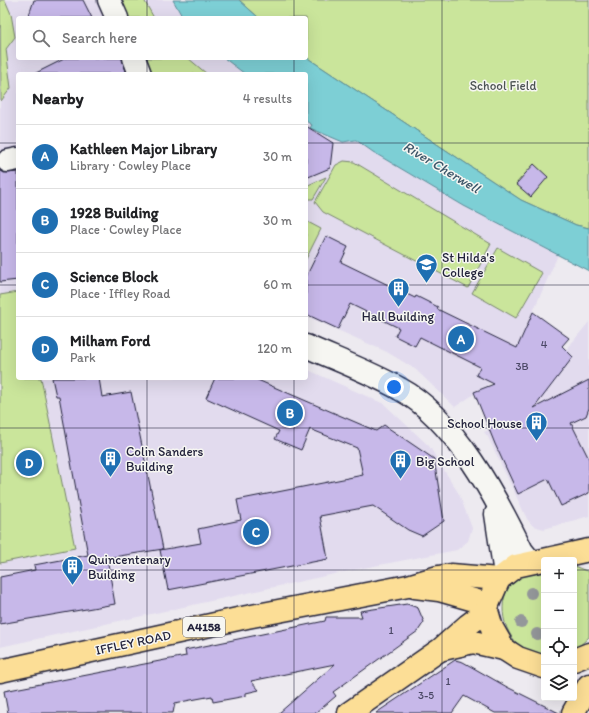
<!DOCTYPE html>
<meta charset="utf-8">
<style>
:root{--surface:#fff;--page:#f2f2f2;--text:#202124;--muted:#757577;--line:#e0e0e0;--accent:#1f6fb2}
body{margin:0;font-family:Itim,sans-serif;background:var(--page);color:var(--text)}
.controls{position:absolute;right:12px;bottom:12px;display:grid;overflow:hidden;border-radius:4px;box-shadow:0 4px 16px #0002}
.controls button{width:36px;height:36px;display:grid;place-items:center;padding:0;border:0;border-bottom:1px solid var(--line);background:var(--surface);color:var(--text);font:20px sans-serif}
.you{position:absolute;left:394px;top:387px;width:14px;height:14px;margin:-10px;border:3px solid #fff;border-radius:50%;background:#1a73e8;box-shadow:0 0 0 6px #1a73e833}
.badge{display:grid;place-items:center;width:26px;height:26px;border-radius:50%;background:var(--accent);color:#fff;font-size:13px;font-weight:700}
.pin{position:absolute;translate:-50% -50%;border:2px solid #fff;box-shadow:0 1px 4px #0006}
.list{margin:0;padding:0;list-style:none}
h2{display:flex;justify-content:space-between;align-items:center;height:52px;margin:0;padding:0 16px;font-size:17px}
h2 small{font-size:13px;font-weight:400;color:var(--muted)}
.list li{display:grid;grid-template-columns:26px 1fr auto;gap:12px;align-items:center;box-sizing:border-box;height:64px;padding:0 16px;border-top:1px solid var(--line)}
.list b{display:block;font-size:15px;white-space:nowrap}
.list p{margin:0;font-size:13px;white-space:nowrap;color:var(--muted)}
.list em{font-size:13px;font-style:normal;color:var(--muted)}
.icon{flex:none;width:22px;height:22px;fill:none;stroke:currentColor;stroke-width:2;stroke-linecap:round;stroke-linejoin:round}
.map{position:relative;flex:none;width:589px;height:713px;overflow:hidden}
.search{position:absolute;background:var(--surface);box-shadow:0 4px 16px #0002;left:16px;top:16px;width:292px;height:44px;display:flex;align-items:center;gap:10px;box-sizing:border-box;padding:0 14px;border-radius:4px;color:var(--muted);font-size:15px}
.panel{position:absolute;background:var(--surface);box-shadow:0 4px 16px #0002;left:16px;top:72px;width:292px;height:308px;border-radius:4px}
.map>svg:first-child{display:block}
.built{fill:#e2dbee}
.green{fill:#cae59b;stroke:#76846b}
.water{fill:#7dcfd5;stroke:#598a97}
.building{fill:#c7b8e9;stroke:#22223b}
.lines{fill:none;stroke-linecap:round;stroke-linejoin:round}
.minor-casing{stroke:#22223b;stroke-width:25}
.major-casing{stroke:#22223b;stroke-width:25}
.minor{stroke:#f6f6f2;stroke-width:22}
.major{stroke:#fcde96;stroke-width:22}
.tree{fill:#94979a}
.grid{fill:none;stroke:#22223b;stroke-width:1;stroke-opacity:0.55}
.labels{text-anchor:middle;stroke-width:3;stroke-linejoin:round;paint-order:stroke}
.number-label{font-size:11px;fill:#4b4866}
.shield{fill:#f6f6f2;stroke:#626272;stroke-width:1}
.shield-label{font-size:12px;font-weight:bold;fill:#22223b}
.park-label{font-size:13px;fill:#4c5353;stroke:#f6f6f2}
.poi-label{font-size:13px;fill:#22223b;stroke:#f6f6f2;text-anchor:start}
.street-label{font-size:13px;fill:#22223b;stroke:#f6f6f2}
.water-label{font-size:14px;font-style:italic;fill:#3d5669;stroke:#f6f6f2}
</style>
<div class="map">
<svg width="589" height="713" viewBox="0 0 589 713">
<rect width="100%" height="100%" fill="#edeaf0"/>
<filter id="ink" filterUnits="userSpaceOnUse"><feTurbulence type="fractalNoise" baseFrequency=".025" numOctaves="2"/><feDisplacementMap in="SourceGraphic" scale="8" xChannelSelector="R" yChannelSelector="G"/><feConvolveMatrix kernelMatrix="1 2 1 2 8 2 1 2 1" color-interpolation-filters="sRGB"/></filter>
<g filter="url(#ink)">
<g class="built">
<path d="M0 0H173L183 18H18V58H224L245 74H18V148L0 151Z"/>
<path d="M306 121 312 125 310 128 343 142 356 140 373 152 464 206 558 255 520 341 501 376 455 407 415 369 387 352 306 316Z"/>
<path d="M18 161V378H306V369L384 404 429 446 459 494 472 528 468 541 457 550 348 571 0 647V164Z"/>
<path d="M589 322V516L544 529 533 526 527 519 488 437 484 432 496 427 565 351Z"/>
</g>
<g class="green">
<path d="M0 0H5L11 14 15 37 6 49 11 88 1 101Z"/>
<path d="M119 0H144L154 18H126Z"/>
<path d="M239 0H589V228L576 225 521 200 306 57V18H259Z"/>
<path d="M143 58H188L207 74H152Z"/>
<path d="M344 161 354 162 491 244 468 288 323 212 315 202 336 165Z"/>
<path d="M326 177 313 199H306V186Z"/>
<path d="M306 221 321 229 306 259Z"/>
<path d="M498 248 542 273 516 318 472 293Z"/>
<path d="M18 292V378H41L75 548 0 563V295Z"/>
<path d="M574 566 589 572V637L574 651Z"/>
<path d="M544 570V656C538 654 529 652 523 648 500 633 494 592 520 577 527 573 537 572 544 570Z"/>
</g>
<g class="water">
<path d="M173 0H239L259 18H183Z"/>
<path d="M306 57 521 200 576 225 589 228V271L464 206 373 152 356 140 343 142 310 128 312 125 306 121V74H245L224 58Z"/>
</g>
<g class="building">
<path d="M34 0H83L92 18H28Z"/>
<path d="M66 58H122L127 74H34Z"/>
<path d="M306 126 333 143 330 168 306 178Z"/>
<path d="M534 164 548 177 531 197 516 184Z"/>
<path d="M0 170 4 173 18 172V280L0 282Z"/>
<path d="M326 236 348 247 341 262 415 298 416 296 438 307 437 309 517 348 533 312 569 338 562 346 573 357 534 408 589 380V408L586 416 571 423 589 459V493L561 506 548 479 518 494 495 444 474 392 494 384 476 375 480 367 420 337 415 346 395 336 399 328 350 304 338 329 306 314V277Z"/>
<path d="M52 378H99L102 397 131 392 163 549 107 558 115 604 0 624V577L35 570 34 565 88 555 59 396H56Z"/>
<path d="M215 378H253L376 431 384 425 434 459 444 521 422 536 408 530 373 506 320 516 328 559 168 590 160 550 201 543 198 529 241 520 237 500 363 475 357 448 310 429 301 450 275 439 279 431 206 398Z"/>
<path d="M407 604 418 608 424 622 418 631 333 692 336 696 316 713H279L335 664 251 681 259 690 246 693V696L213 702 212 696 175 703 173 713H8L4 691 186 656 185 650 325 621 326 617H362L360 611Z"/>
<path d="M455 660 463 662 507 687 559 713H495L464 696 452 713H376Z"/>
</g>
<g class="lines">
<defs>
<g id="minor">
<path d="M109 0 117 18"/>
<path d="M134 58 140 74"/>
<path d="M8 161 18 159"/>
<path d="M306 346C337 360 370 372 400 389 454 418 496 497 522 551L531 562"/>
<path d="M496 514 505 574"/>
</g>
<g id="major">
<path d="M415 587 439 590 488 604"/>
<path d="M443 649 473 642 504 649"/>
<path d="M574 660 589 654"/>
<path d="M544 667 518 658 504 649 492 628 487 611 488 604 499 579 516 566 589 550"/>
<path d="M0 671 247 617 408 586 438 577 451 575 499 579"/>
<path d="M349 713 441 649 468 625 487 611"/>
<path d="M573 713 589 685"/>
</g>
</defs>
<use href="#minor" class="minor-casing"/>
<use href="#major" class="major-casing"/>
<use href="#minor" class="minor"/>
<use href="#major" class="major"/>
</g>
<g class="tree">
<circle cx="531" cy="593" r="6"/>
<circle cx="521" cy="622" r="6"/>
<circle cx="537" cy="634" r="6"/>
</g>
</g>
<path class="grid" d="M147 0V18M294 0V18M442 0V713M147 58V74M294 58V74M0 143H18M306 143H589M0 285H18M306 285H589M147 378V713M294 378V713M0 428H589M0 570H544M574 570H589"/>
<defs>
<symbol id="university-pin" viewBox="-11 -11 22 30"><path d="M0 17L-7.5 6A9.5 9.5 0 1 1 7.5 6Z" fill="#1f6fb2" stroke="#f6f6f2"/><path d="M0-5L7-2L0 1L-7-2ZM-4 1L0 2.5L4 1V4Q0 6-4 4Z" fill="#fff"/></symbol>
<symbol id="building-pin" viewBox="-11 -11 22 30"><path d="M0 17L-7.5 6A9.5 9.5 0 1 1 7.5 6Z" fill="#1f6fb2" stroke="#f6f6f2"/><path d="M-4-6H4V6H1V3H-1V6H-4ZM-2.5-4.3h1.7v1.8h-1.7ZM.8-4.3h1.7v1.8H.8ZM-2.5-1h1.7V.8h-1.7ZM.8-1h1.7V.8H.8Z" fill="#fff"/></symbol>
</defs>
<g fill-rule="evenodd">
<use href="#university-pin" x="414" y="252" width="25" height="34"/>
<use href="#building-pin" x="386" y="276" width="25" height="34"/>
<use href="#building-pin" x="524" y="410" width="25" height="34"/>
<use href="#building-pin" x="98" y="446" width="25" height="34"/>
<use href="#building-pin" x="388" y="448" width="25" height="34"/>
<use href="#building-pin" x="60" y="554" width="25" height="34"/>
</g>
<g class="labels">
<g class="number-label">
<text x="544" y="348">4</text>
<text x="522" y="370">3B</text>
<text x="391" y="634">1</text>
<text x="448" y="685">1</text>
<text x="426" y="699">3-5</text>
</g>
<rect class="shield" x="183" y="617" width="42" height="20" rx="3"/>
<g class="shield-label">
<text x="204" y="631">A4158</text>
</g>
<g class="park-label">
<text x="503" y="90">School Field</text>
</g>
<g class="poi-label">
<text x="442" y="262">St Hilda's<tspan x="442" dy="15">College</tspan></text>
<text x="398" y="321" text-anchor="middle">Hall Building</text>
<text x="522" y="428" text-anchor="end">School House</text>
<text x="126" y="456">Colin Sanders<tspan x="126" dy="15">Building</tspan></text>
<text x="416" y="466">Big School</text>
<text x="88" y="564">Quincentenary<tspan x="88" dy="15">Building</tspan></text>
</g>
<g class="street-label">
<text transform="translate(133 642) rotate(-12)" y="5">IFFLEY ROAD</text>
</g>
<g class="water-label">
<text transform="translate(442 167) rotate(31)" y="5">River Cherwell</text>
</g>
</g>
</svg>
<div class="controls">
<button>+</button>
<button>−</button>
<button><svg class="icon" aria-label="locate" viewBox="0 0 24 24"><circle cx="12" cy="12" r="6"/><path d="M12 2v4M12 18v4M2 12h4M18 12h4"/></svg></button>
<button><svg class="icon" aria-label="layers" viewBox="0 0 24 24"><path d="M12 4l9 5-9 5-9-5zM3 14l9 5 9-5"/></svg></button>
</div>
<div class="you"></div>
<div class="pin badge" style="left:461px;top:339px">A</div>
<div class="pin badge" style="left:290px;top:413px">B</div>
<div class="pin badge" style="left:256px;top:532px">C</div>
<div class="pin badge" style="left:29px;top:463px">D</div>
<div class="search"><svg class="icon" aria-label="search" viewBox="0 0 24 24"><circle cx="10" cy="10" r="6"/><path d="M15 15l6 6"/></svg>Search here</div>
<section class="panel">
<h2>Nearby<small>4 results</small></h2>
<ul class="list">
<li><span class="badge">A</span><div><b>Kathleen Major Library</b><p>Library · Cowley Place</p></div><em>30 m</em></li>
<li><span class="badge">B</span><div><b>1928 Building</b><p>Place · Cowley Place</p></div><em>30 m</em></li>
<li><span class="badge">C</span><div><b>Science Block</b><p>Place · Iffley Road</p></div><em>60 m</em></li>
<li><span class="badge">D</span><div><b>Milham Ford</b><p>Park</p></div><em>120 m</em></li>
</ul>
</section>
</div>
